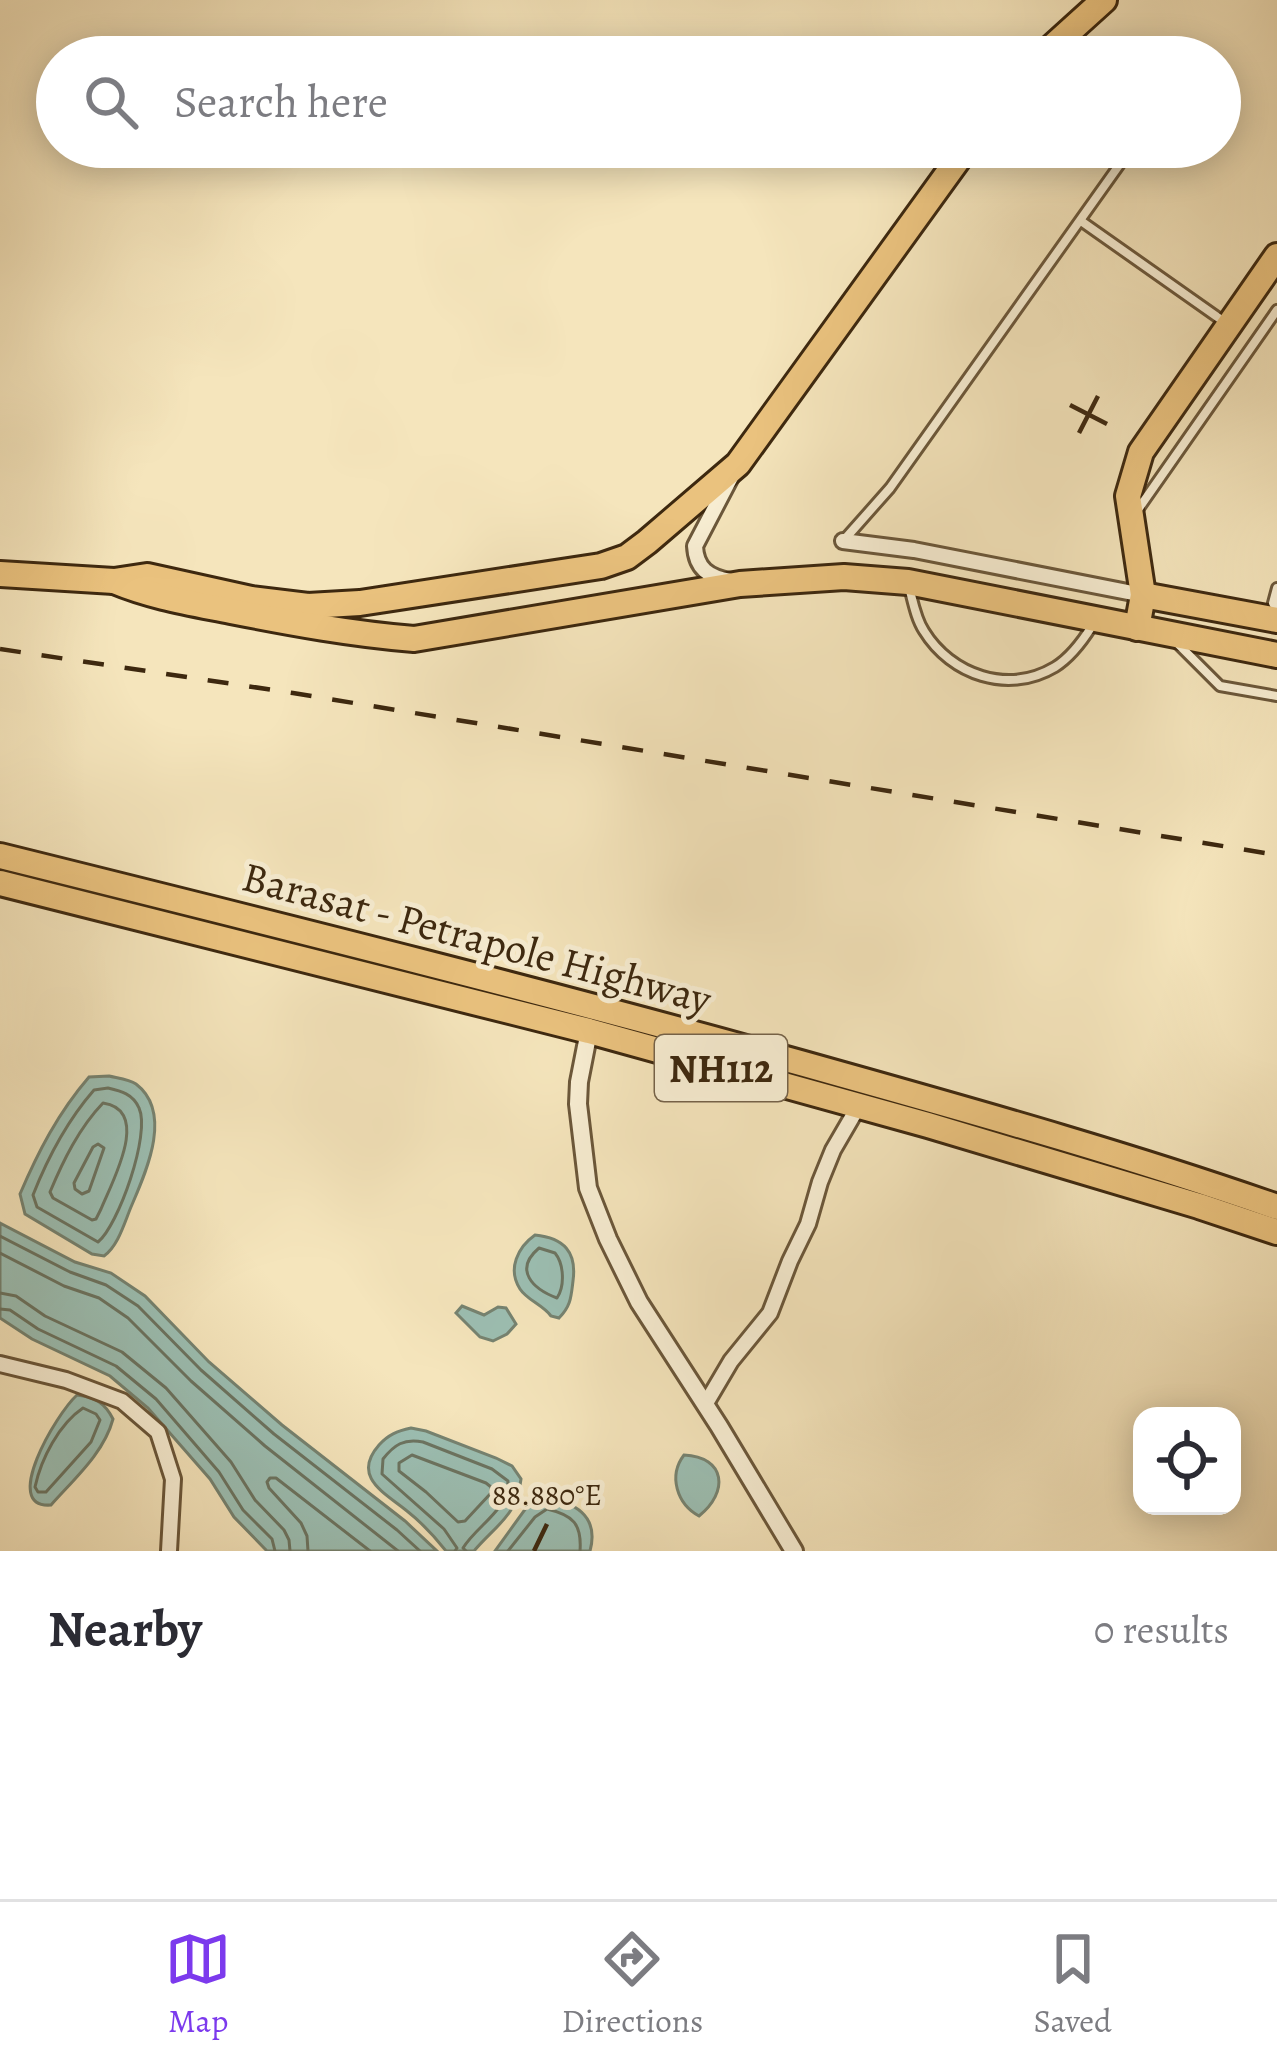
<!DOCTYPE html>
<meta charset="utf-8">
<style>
:root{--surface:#fff;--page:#f7f7f7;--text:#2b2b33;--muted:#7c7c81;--line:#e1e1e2;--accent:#7c3aed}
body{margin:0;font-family:Alegreya,serif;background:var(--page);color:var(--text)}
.controls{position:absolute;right:36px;bottom:36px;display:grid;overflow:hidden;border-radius:24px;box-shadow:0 6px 30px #0003}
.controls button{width:108px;height:108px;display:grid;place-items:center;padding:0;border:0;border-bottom:3px solid var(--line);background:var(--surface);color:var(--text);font:60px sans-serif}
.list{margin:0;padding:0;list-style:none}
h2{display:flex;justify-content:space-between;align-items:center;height:156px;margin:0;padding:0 48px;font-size:51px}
h2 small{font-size:39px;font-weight:400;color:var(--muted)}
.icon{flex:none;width:66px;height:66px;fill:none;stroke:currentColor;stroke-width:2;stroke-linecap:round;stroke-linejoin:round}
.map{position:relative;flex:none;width:1277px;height:1551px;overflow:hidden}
.search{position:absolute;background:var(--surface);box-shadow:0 6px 30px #0003;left:36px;right:36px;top:36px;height:132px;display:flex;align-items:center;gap:30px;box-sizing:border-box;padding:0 42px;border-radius:66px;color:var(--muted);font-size:45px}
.sheet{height:348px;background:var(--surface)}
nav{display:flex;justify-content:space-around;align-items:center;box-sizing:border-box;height:168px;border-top:3px solid var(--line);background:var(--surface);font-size:33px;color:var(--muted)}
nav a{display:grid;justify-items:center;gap:6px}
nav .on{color:var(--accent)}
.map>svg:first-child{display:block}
.water{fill:#9cbfb3;stroke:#768371;stroke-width:3}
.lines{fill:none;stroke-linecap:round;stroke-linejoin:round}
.shore{stroke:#6c7461;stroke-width:3}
.service-casing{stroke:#6b573a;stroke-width:14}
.minor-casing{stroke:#6b573a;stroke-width:20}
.tertiary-casing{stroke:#6b573a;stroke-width:22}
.trunk-casing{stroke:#3d280f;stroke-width:30}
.service{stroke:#f8eed3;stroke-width:8}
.minor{stroke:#f8eed3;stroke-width:14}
.tertiary{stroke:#f8eed3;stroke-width:16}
.trunk{stroke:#eac27e;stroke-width:24}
.rail{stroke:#3d280f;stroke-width:4.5;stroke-dasharray:21 21;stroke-linecap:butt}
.ticks{fill:none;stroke:#3d280f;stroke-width:4.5}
.labels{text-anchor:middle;stroke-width:10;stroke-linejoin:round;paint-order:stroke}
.shield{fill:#f8eed3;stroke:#75634a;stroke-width:3}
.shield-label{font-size:39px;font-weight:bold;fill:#3d280f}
.street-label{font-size:42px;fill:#3d280f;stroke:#f8eed3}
.ticks-label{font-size:30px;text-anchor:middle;fill:#3d280f;stroke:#f8eed3;stroke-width:10;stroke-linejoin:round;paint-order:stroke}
</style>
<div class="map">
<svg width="1277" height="1551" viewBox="0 0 1277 1551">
<rect width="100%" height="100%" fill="#f5e5bc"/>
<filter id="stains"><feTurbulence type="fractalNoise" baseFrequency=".00167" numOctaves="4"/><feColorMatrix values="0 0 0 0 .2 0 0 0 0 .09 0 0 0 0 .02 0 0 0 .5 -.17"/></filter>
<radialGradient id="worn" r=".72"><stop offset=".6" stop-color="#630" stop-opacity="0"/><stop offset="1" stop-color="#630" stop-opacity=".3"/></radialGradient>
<g class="water">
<path d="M109 1076C117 1078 129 1079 136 1084 174 1113 145 1174 131 1207 124 1224 118 1246 104 1256L92 1254 25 1214 20 1194C38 1152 58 1113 89 1077Z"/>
<path d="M0 1223 75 1262 111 1273 145 1296 209 1362 282 1425 405 1521 437 1551H267L234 1517 210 1479 148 1408 110 1376 32 1339 0 1318Z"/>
<path d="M535 1235C564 1238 577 1252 573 1281 571 1297 571 1306 559 1318L551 1316C543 1305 527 1300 520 1289 507 1269 518 1247 535 1235Z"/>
<path d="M462 1306 484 1315 498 1307 506 1308 516 1324 507 1334 493 1341 480 1337 456 1313Z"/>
<path d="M77 1395C95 1397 105 1403 113 1419 104 1453 74 1479 51 1505 0 1509 56 1414 77 1395Z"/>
<path d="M411 1428 426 1431 496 1458 512 1466 521 1479C517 1516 496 1525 474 1551H446C435 1537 421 1522 407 1511 385 1493 351 1477 379 1445 388 1435 397 1431 411 1428Z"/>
<path d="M684 1455C726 1457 729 1492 699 1516 677 1504 668 1476 684 1455Z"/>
<path d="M543 1495C573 1503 600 1514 590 1551H495L526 1508Z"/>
</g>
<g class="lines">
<g class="shore">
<path d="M108 1088C121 1091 133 1094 139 1108 151 1134 118 1226 98 1242L37 1207 33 1195C48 1157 67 1121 94 1090Z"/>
<path d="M103 1103C152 1110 112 1182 101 1209L96 1219 92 1220 53 1198 50 1192C63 1161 79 1128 103 1103Z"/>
<path d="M98 1144 104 1148 89 1191 82 1194 75 1189 74 1183 93 1147Z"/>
<path d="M0 1236 70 1272 106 1285 138 1306 201 1370 274 1434 397 1530 420 1551"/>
<path d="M539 1248 555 1253C564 1264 565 1286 557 1298 533 1289 513 1270 539 1248Z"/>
<path d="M0 1253 64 1286 99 1298 128 1318 191 1381 265 1446 398 1551"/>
<path d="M0 1293 16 1296 45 1316 122 1352 166 1388 231 1462 255 1500 284 1530 289 1540 290 1551"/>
<path d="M0 1309 10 1310 38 1329 116 1366 156 1399 219 1472 243 1510 272 1539 275 1551"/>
<path d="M83 1408 96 1414 100 1420 91 1442 46 1492H38L35 1487C41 1459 59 1424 83 1408Z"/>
<path d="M412 1455 486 1483 491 1487V1493L465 1521 458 1522 426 1492 399 1471V1463Z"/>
<path d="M308 1551 307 1536 301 1523 269 1488 267 1482 270 1478H276L370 1551"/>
<path d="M455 1551 457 1548 444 1529 382 1474 383 1459C394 1445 404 1438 423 1442L492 1469 508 1481C508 1511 477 1525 463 1548L466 1551"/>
<path d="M508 1551 535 1517 547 1509C573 1515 582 1524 580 1551"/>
</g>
<defs>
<g id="service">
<path d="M1081 221 1223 321"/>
<path d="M1137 511 1277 310"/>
<path d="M844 540 890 488 1132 147"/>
<path d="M909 587C913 602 916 619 924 631 951 675 1008 695 1055 667 1071 657 1082 642 1092 626"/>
<path d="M1277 588 1273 603 1277 611"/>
<path d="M1177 643 1220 686 1277 696"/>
</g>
<g id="minor">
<path d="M843 541 914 550 1143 595"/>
<path d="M730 581C709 577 696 569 695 546L731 477"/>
<path d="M0 1364 66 1380 122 1401 158 1432 173 1479 169 1551"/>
<path d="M705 1405 731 1361 770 1313 790 1261 808 1224 820 1182 833 1150 858 1107"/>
</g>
<path id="tertiary" d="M589 1031 579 1082 578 1104 588 1188 608 1239 639 1302 719 1426 794 1551"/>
<g id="trunk">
<path d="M1041 57 1104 0"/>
<path d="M0 574 114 581 147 576 251 599 308 606 360 603 601 566 627 557 647 542 738 464 967 147"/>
<path d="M114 581C152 597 191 603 231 611 292 623 352 634 414 639L740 584 844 577 908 582 1277 655"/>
<path d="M1143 595 1277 620"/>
<path d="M1137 628 1143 595 1128 496 1141 452 1277 256"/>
<path d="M0 856C282 926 563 996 843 1075 989 1116 1134 1157 1277 1207"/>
<path d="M0 883 589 1031 928 1125 1199 1206 1277 1232"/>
</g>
</defs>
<use href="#service" class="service-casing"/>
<use href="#minor" class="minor-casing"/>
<use href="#tertiary" class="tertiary-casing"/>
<use href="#trunk" class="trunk-casing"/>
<use href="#service" class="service"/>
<use href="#minor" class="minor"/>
<use href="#tertiary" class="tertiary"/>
<use href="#trunk" class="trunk"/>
<path class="rail" d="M0 649 293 693 1277 855"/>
</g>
<path class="ticks" d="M1070 405 1107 424M1079 433 1098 396M534 1551 547 1524"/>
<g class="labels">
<rect class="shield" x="655" y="1035" width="132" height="66" rx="9"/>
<g class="shield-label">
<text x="721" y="1082">NH112</text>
</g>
<g class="street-label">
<text transform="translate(477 937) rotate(15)" y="15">Barasat - Petrapole Highway</text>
</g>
</g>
<g class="ticks-label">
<text x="547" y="1505">88.880°E</text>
</g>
<rect width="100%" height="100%" filter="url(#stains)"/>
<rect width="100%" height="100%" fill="url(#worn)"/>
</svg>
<div class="controls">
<button><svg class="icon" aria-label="locate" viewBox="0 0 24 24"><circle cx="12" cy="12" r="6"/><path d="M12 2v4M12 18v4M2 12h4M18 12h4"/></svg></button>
</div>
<div class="search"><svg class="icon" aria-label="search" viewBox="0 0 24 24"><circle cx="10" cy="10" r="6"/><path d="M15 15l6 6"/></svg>Search here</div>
</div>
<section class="sheet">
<h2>Nearby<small>0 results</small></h2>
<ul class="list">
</ul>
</section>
<nav>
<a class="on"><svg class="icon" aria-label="map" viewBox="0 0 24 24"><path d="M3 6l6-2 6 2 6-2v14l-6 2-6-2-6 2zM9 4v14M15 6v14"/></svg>Map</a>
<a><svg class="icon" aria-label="directions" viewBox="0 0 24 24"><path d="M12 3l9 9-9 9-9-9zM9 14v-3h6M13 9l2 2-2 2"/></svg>Directions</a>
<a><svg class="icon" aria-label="saved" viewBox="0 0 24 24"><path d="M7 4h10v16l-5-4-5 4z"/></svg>Saved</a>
</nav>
